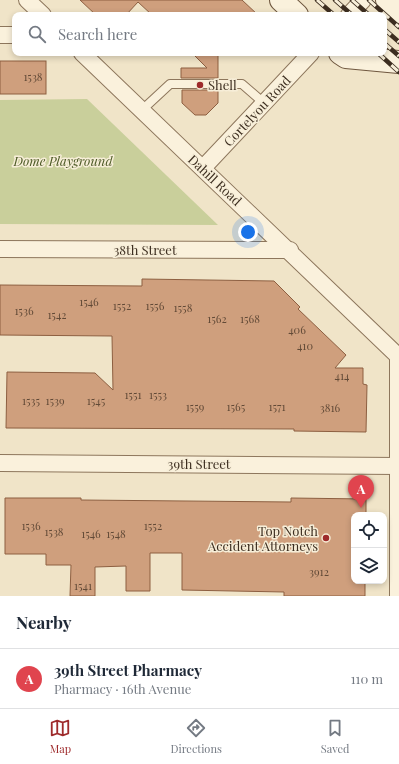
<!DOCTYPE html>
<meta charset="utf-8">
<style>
:root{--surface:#fff;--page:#f2f2f3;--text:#1f2937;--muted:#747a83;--line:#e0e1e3;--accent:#9e2a2b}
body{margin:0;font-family:"Playfair Display",serif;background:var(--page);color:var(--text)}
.controls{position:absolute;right:12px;bottom:12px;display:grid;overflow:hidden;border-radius:8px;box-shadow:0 2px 6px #0003}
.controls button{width:36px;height:36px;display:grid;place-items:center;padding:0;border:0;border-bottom:1px solid var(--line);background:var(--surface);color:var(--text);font:20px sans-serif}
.you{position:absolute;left:248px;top:232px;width:14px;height:14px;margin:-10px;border:3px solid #fff;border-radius:50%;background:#1a73e8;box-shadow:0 0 0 6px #1a73e833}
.badge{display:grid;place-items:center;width:26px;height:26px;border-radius:50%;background:var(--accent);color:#fff;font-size:13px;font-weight:700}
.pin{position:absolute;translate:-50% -33px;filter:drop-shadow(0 1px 2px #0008)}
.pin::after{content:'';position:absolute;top:21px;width:14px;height:12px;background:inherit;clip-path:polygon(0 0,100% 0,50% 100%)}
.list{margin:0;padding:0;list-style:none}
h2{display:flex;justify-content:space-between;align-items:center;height:52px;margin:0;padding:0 16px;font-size:17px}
h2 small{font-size:13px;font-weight:400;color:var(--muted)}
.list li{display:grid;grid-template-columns:26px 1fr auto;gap:12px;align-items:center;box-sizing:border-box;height:60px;padding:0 16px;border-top:1px solid var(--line)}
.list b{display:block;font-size:15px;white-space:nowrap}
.list p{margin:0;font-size:13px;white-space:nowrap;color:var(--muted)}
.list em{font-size:13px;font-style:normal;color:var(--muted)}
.icon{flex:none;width:22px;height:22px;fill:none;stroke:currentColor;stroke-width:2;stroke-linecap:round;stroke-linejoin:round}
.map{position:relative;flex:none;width:399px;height:596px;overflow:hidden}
.search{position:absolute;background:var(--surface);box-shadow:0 2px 6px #0003;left:12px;right:12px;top:12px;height:44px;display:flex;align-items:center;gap:10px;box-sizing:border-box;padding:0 14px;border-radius:8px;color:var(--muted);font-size:15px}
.sheet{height:112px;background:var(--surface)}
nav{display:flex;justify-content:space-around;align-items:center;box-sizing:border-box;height:56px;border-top:1px solid var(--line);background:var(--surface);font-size:11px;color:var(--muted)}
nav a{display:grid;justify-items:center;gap:2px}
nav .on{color:var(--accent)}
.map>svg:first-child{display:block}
.green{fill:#c9cf9b}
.building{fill:#cf9f7d;stroke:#8d5f41}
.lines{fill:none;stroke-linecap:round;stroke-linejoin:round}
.service-casing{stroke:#8d765c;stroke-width:10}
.minor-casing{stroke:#8d765c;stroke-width:18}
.secondary-casing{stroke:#6f573f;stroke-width:24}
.service{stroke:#faf1dc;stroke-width:8}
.minor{stroke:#faf1dc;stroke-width:16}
.secondary{stroke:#faf1dc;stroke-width:22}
.rail-casing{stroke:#3d2e20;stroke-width:4.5}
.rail{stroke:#f7eed8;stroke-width:3;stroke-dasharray:9;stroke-linecap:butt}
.poi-dot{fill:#9e2a2b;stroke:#f7eed8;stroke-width:1.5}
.labels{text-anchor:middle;stroke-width:3;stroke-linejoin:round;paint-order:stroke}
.number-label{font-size:11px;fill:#624a37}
.poi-label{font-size:13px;fill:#3d2e20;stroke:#f7eed8;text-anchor:start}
.street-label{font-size:13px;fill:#3d2e20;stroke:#f7eed8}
.park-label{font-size:13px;font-style:italic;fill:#4d5a26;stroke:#f7eed8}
</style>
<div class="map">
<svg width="399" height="596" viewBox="0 0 399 596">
<rect width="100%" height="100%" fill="#f0e4c8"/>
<path class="green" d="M87 99 218 225 0 224V100Z"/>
<g class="building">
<path d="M80 0H242L258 15H152L138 2 126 15H96Z"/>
<path d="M192 53H218V78H181V68H207Z"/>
<rect x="0" y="61" width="46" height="33"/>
<path d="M182 90H218V103L206 115H195L182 103Z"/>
<path d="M142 279 274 281 300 307 298 309 346 355 335 368H363V384L367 385 366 432 294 431V429L6 428 7 372 95 373 113 390 112 336 0 335V285L142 286Z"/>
<path d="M5 498H81V500L291 502V498L366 499V515H354V581H365V596H284V592L182 590V553H150V591H126V566L95 567V596H70L71 565H46V554H5Z"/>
</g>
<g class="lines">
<defs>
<path id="service" d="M142 110 170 84H242L264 103"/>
<g id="minor">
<path d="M27 0 43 15"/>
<path d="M349 15 363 0"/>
<path d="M0 35H15"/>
<path d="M82 53 399 357"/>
<path d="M203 168 311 53"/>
<path d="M0 249 290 250"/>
<path d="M398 355V596"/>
<path d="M0 463 399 466"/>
</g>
<g id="secondary">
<path d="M281 0 297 15"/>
<path d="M387 0 399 12"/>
<path d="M340 53 346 57 399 62"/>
</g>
</defs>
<use href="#service" class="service-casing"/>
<use href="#minor" class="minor-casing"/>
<use href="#secondary" class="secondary-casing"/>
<use href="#service" class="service"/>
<use href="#minor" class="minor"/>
<use href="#secondary" class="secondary"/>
<defs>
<g id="rail">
<path d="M317 0 334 15"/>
<path d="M335 0 352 15"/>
<path d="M352 0 369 15"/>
<path d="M369 0 399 27"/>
<path d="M384 29 399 42"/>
<path d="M384 43 399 56"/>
<path d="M378 53 399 72"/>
</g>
</defs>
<use href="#rail" class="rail-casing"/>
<use href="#rail" class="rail"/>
</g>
<g class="poi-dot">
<circle cx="200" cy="85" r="4"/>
<circle cx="326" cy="538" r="4"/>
</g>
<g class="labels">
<g class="number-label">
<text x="33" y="81">1538</text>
<text x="89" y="306">1546</text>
<text x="122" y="310">1552</text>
<text x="155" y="310">1556</text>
<text x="183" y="312">1558</text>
<text x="24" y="315">1536</text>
<text x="57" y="319">1542</text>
<text x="217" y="323">1562</text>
<text x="250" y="323">1568</text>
<text x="297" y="334">406</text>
<text x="305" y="350">410</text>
<text x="342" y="380">414</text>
<text x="133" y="399">1551</text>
<text x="158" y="399">1553</text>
<text x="31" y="405">1535</text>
<text x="55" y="405">1539</text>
<text x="96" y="405">1545</text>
<text x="195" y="411">1559</text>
<text x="236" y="411">1565</text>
<text x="277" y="411">1571</text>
<text x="330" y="412">3816</text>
<text x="31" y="530">1536</text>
<text x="153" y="530">1552</text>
<text x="54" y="536">1538</text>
<text x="91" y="538">1546</text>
<text x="116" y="538">1548</text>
<text x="319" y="576">3912</text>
<text x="83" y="590">1541</text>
</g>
<g class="poi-label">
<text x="208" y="90">Shell</text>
<text x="318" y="536" text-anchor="end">Top Notch<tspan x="318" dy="15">Accident Attorneys</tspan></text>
</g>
<g class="street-label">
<text transform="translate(257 111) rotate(-47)" y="5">Cortelyou Road</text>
<text transform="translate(215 180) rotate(43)" y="5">Dahill Road</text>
<text x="145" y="255">38th Street</text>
<text x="199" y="469">39th Street</text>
</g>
<g class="park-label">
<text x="63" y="166">Dome Playground</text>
</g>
</g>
</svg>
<div class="controls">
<button><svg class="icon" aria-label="locate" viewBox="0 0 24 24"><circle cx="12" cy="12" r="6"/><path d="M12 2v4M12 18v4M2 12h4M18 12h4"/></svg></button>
<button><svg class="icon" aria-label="layers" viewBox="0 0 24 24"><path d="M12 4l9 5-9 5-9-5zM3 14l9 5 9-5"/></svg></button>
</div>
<div class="you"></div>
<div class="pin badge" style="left:361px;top:508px;background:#e0444e">A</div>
<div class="search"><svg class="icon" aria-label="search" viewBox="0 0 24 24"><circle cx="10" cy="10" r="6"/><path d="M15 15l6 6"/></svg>Search here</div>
</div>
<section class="sheet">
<h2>Nearby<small></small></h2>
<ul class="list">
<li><span class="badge" style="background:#e0444e">A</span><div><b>39th Street Pharmacy</b><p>Pharmacy · 16th Avenue</p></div><em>110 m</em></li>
</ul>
</section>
<nav>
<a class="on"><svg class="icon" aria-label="map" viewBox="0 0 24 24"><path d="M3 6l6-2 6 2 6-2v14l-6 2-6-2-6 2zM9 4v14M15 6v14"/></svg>Map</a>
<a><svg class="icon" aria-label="directions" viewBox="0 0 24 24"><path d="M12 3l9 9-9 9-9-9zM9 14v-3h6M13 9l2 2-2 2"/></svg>Directions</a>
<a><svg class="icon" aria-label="saved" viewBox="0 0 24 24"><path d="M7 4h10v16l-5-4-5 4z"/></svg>Saved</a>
</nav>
